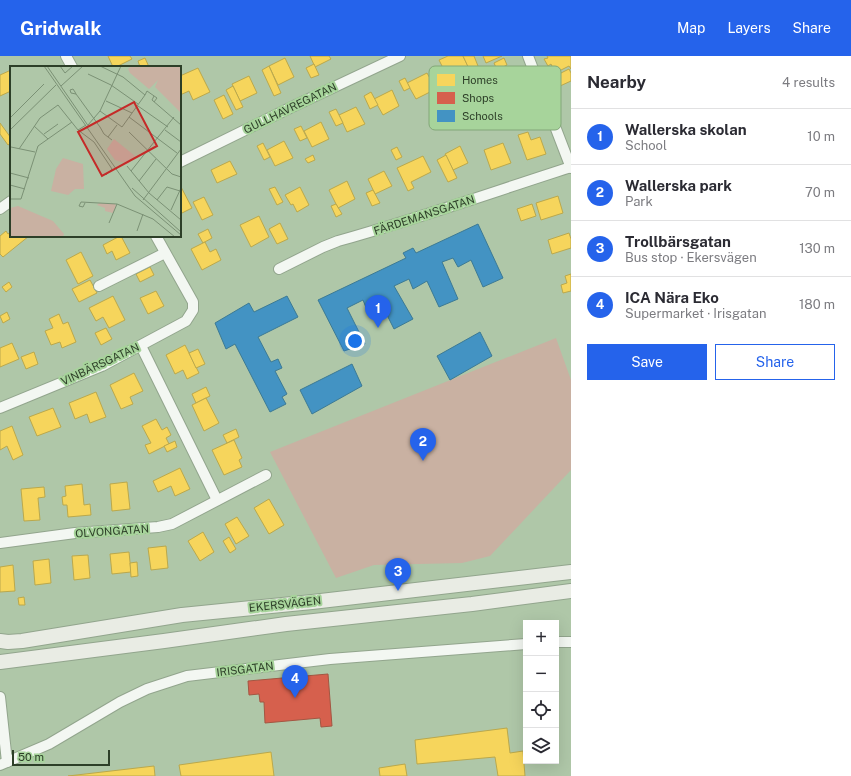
<!DOCTYPE html>
<meta charset="utf-8">
<style>
:root{--surface:#fff;--page:#f2f2f3;--text:#2b2b33;--muted:#7c7c81;--line:#e1e1e2;--accent:#2563eb}
body{margin:0;font-family:"Public Sans",sans-serif;background:var(--page);color:var(--text)}
.controls{position:absolute;right:12px;bottom:12px;display:grid;overflow:hidden;border-radius:0px;box-shadow:0 4px 16px #0002}
.controls button{width:36px;height:36px;display:grid;place-items:center;padding:0;border:0;border-bottom:1px solid var(--line);background:var(--surface);color:var(--text);font:20px sans-serif}
.scale{position:absolute;left:12px;bottom:10px;width:98px;box-sizing:border-box;padding-left:4px;border:2px solid #2d3f28;border-top:0;font-size:11px;line-height:14px;white-space:nowrap;color:#2d3f28;-webkit-text-stroke:3px #a7d49b;paint-order:stroke}
.you{position:absolute;left:355px;top:285px;width:14px;height:14px;margin:-10px;border:3px solid #fff;border-radius:50%;background:#1a73e8;box-shadow:0 0 0 6px #1a73e833}
.badge{display:grid;place-items:center;width:26px;height:26px;border-radius:50%;background:var(--accent);color:#fff;font-size:13px;font-weight:700}
.pin{position:absolute;translate:-50% -33px;filter:drop-shadow(0 1px 2px #0008)}
.pin::after{content:'';position:absolute;top:21px;width:14px;height:12px;background:inherit;clip-path:polygon(0 0,100% 0,50% 100%)}
.list{margin:0;padding:0;list-style:none}
h2{display:flex;justify-content:space-between;align-items:center;height:52px;margin:0;padding:0 16px;font-size:17px}
h2 small{font-size:13px;font-weight:400;color:var(--muted)}
.list li{display:grid;grid-template-columns:26px 1fr auto;gap:12px;align-items:center;box-sizing:border-box;height:56px;padding:0 16px;border-top:1px solid var(--line)}
.list b{display:block;font-size:15px;white-space:nowrap}
.list p{margin:0;font-size:13px;white-space:nowrap;color:var(--muted)}
.list em{font-size:13px;font-style:normal;color:var(--muted)}
.actions{display:flex;gap:8px;padding:12px 16px}
.actions a{flex:1;padding:9px 0;border:1px solid var(--accent);border-radius:0px;text-align:center;font-size:14px;color:var(--accent)}
.actions .main{background:var(--accent);color:#fff}
.icon{flex:none;width:22px;height:22px;fill:none;stroke:currentColor;stroke-width:2;stroke-linecap:round;stroke-linejoin:round}
.map{position:relative;flex:none;width:571px;height:720px;overflow:hidden}
header{display:flex;align-items:center;gap:24px;box-sizing:border-box;height:56px;padding:0 20px;background:var(--accent);color:#fff}
header strong{font-size:19px}
nav{display:flex;gap:22px;margin-inline-start:auto;font-size:14px}
main{display:flex}
aside{flex:1;background:var(--surface)}
.map>svg:first-child{display:block}
.green{fill:#c9b1a2}
.homes{fill:#f6d55c;stroke:#baa84c}
.shops{fill:#d6604d;stroke:#a35642}
.schools{fill:#4393c3;stroke:#3c7a94}
.lines{fill:none;stroke-linecap:round;stroke-linejoin:round}
.street-casing{stroke:#92a58d;stroke-width:12}
.secondary-casing{stroke:#92a58d;stroke-width:16}
.street{stroke:#f3f7f2;stroke-width:10}
.secondary{stroke:#e9ece4;stroke-width:14}
.labels{text-anchor:middle;stroke-width:4;stroke-linejoin:round;paint-order:stroke}
.street-label{font-size:11px;fill:#2d3f28;stroke:#a7d49b}
.inset-road{fill:none;stroke:#7b9175;stroke-width:1}
.view{fill:#c52a28;fill-opacity:0.15;stroke:#c52a28;stroke-width:2}
.inset-edge{fill:none;stroke:#2d3f28;stroke-width:2}
.key{fill:#a7d49b;stroke:#82a778;stroke-width:1}
.key-label{font-size:11px;fill:#2d3f28}
</style>
<header>
<strong>Gridwalk</strong>
<nav><a>Map</a><a>Layers</a><a>Share</a></nav>
</header>
<main>
<div class="map">
<svg width="571" height="720" viewBox="0 0 571 720">
<rect width="100%" height="100%" fill="#afc7a8"/>
<path class="green" d="M556 282 571 324V414L490 500 462 507 374 509 336 522 270 396Z"/>
<g class="homes">
<path d="M108 0H130L132 3 116 11H113Z"/>
<path d="M310 0H329L331 3 315 11Z"/>
<path d="M448 0H463L468 10 447 20 439 4Z"/>
<path d="M463 0H474L478 10 470 15Z"/>
<path d="M483 0H502L486 7Z"/>
<path d="M547 0H571V13L569 10 555 17 551 8 548 10 544 3 548 2Z"/>
<path d="M145 2 149 11H140L138 5Z"/>
<path d="M285 2 294 21 278 29 269 10Z"/>
<path d="M504 2 507 9 497 14 494 7Z"/>
<path d="M314 8 319 19 311 22 306 12Z"/>
<path d="M269 10 281 37 274 40 262 14Z"/>
<path d="M198 12 210 36 193 44 189 35 180 39V20Z"/>
<path d="M569 13 571 17V25L560 30 555 20Z"/>
<path d="M11 14V35L0 40V19Z"/>
<path d="M427 17 436 33 416 43 407 27Z"/>
<path d="M249 20 257 37 240 45 232 28Z"/>
<path d="M405 22 410 32 404 35 399 25Z"/>
<path d="M233 30 243 51 236 54 226 34Z"/>
<path d="M392 34 399 50 383 59 374 43Z"/>
<path d="M371 36 378 49 370 53 364 40Z"/>
<path d="M224 39 233 58 223 63 214 44Z"/>
<path d="M356 51 365 68 347 76 339 59Z"/>
<path d="M336 53 343 67 336 70 329 56Z"/>
<path d="M321 66 329 83 312 91 304 75Z"/>
<path d="M0 67 11 82V87L8 89 0 78Z"/>
<path d="M301 70 307 82 300 85 294 73Z"/>
<path d="M528 76 531 84 540 81 546 98 527 104 518 79Z"/>
<path d="M284 85 293 102 275 110 267 94Z"/>
<path d="M263 87 270 101 264 104 257 90Z"/>
<path d="M503 87 511 107 491 114 484 94Z"/>
<path d="M460 90 468 107 453 114 445 98Z"/>
<path d="M397 91 402 101 396 104 391 94Z"/>
<path d="M313 99 315 104 308 107 305 103Z"/>
<path d="M446 99 457 122 448 126 437 104Z"/>
<path d="M423 100 431 116 411 126 414 132 408 135 397 112Z"/>
<path d="M230 105 237 118 217 127 211 114Z"/>
<path d="M384 115 392 130 375 138 368 123Z"/>
<path d="M347 125 355 143 338 152 329 134Z"/>
<path d="M180 129 192 152 180 158Z"/>
<path d="M275 131 283 146 277 149 269 133Z"/>
<path d="M300 131 309 149 297 156 293 148 291 149 285 139Z"/>
<path d="M373 134 380 147 372 150 366 137Z"/>
<path d="M558 140 563 157 541 164 536 147Z"/>
<path d="M204 141 213 159 202 164 193 146Z"/>
<path d="M336 148 342 158 336 161 331 150Z"/>
<path d="M532 148 536 160 521 165 517 153Z"/>
<path d="M259 160 269 181 251 191 240 169Z"/>
<path d="M280 167 288 183 277 188 269 173Z"/>
<path d="M208 173 212 182 203 187 198 178Z"/>
<path d="M6 175 8 178 11 176V180H29L3 201 0 198V180Z"/>
<path d="M569 177 571 183V192L552 198 548 184Z"/>
<path d="M120 180H121L130 197 116 204 112 195 107 198 103 189Z"/>
<path d="M205 186 210 196 216 193 221 204 202 214 191 193Z"/>
<path d="M81 196 93 220 78 228 66 204Z"/>
<path d="M150 211 154 219 140 226 136 218Z"/>
<path d="M571 218V235L563 237 561 229 567 227 565 220Z"/>
<path d="M90 224 97 237 79 246 72 233Z"/>
<path d="M9 226 12 231 6 236 2 231Z"/>
<path d="M156 235 164 250 148 258 140 242Z"/>
<path d="M113 240 125 264 109 272 103 261 96 265 89 252Z"/>
<path d="M7 256 10 263 3 267 0 260Z"/>
<path d="M59 258 63 268 68 266 76 286 62 292 60 286 51 289 45 275 53 272 49 263Z"/>
<path d="M106 272 112 283 101 289 95 277Z"/>
<path d="M12 287 19 303 0 311V292Z"/>
<path d="M185 289 199 317 187 323 183 314 175 318 166 299Z"/>
<path d="M198 293 205 308 196 312 189 297Z"/>
<path d="M34 296 38 308 26 313 21 301Z"/>
<path d="M134 317 143 335 130 341 133 348 121 353 110 329Z"/>
<path d="M206 331 210 340 196 347 192 338Z"/>
<path d="M96 336 106 361 90 367 87 358 75 363 69 347Z"/>
<path d="M206 342 219 367 204 375 192 349Z"/>
<path d="M53 352 61 371 37 380 29 361Z"/>
<path d="M156 363 162 374 167 371 171 379 166 382 169 388 149 398 145 389 151 387 142 370Z"/>
<path d="M12 370 23 399 13 404 7 390 0 394V375Z"/>
<path d="M236 373 239 381 227 387 223 379Z"/>
<path d="M234 384 242 402 239 404 242 411 224 419 212 394Z"/>
<path d="M175 385 177 391 167 396 164 390Z"/>
<path d="M180 412 190 433 175 440 171 430 158 436 153 425Z"/>
<path d="M127 426 130 453 112 455 110 428Z"/>
<path d="M82 428 84 449 90 448 91 459 68 461 67 449H63L62 441 66 440 65 430Z"/>
<path d="M44 431 45 441 38 442 40 464 24 465 21 433Z"/>
<path d="M269 443 284 469 269 478 254 452Z"/>
<path d="M237 461 249 480 236 488 225 468Z"/>
<path d="M203 476 214 496 200 505 188 485Z"/>
<path d="M229 481 236 493 230 497 223 485Z"/>
<path d="M166 490 168 512 151 514 148 492Z"/>
<path d="M129 496 131 516 112 518 110 498Z"/>
<path d="M88 499 90 522 74 524 72 500Z"/>
<path d="M49 503 51 527 35 529 33 505Z"/>
<path d="M137 506 138 520 131 521 130 507Z"/>
<path d="M13 509 15 535 0 536V511Z"/>
<path d="M24 541 25 549H19L18 542Z"/>
<path d="M507 672 510 697 523 695 525 720H498L495 701 417 708 415 684Z"/>
<path d="M271 696 274 720H181L179 709Z"/>
<path d="M405 708 407 720H380L379 712Z"/>
<path d="M154 710 155 720H68Z"/>
</g>
<path class="shops" d="M328 618 332 670 321 671 320 662 265 667 264 646H260L259 638 249 639 248 625Z"/>
<g class="schools">
<path d="M478 168 503 222 483 231 471 204 458 211 453 202 442 206 458 243 439 251 427 225 413 233 409 223 394 230 413 263 394 273 381 247 367 254 363 244 347 252 365 288 344 295 318 244 406 202 403 197 413 192 416 197Z"/>
<path d="M287 240 298 261 258 281 271 306 278 303 282 312 275 315 287 338 282 341 286 348 270 356 235 288 226 293 215 267 249 247 254 256Z"/>
<path d="M480 276 492 300 450 324 437 300Z"/>
<path d="M352 308 362 330 312 358 300 334Z"/>
</g>
<g class="lines">
<defs>
<g id="street">
<path d="M66 0 72 11"/>
<path d="M528 0 571 112"/>
<path d="M180 106 296 49 400 0"/>
<path d="M0 153 11 145"/>
<path d="M279 213 323 191 338 185C417 163 493 136 571 111"/>
<path d="M99 230 165 197"/>
<path d="M141 290 217 444"/>
<path d="M0 352 102 310 186 265 193 254V246L156 180"/>
<path d="M0 487 75 477 158 471 172 468 266 419"/>
<path d="M556 586H571"/>
<path d="M0 641 7 706"/>
<path d="M0 709 49 688 120 646 147 633 187 620 330 603 526 588"/>
</g>
<g id="secondary">
<path d="M0 585 8 586 22 585 182 559 312 546 571 516"/>
<path d="M0 606 164 585 286 568 472 548 571 535"/>
</g>
</defs>
<use href="#street" class="street-casing"/>
<use href="#secondary" class="secondary-casing"/>
<use href="#street" class="street"/>
<use href="#secondary" class="secondary"/>
</g>
<g class="labels">
<g class="street-label">
<text transform="translate(290 52) rotate(-26)" y="4">GULLHAVREGATAN</text>
<text transform="translate(424 159) rotate(-18)" y="4">FÄRDEMANSGATAN</text>
<text transform="translate(100 308) rotate(-25)" y="4">VINBÄRSGATAN</text>
<text transform="translate(112 475) rotate(-4)" y="4">OLVONGATAN</text>
<text transform="translate(285 548) rotate(-6)" y="4">EKERSVÄGEN</text>
<text transform="translate(245 613) rotate(-7)" y="4">IRISGATAN</text>
</g>
</g>
<g transform="translate(10 10)">
<rect width="171" height="171" fill="#afc7a8"/>
<path d="M121 0H171V47L145 21 148 14 139 23 120 7 118 3ZM104 73 125 90 118 98 105 94 97 83ZM53 92 73 98 74 123H65L58 129 41 125 46 103ZM89 137 105 138 106 140 103 147 95 145V142L87 139ZM8 140 43 155 54 168 53 171H0V142Z" fill="#c9b1a2"/>
<path class="inset-road" d="M34 0 125 130 171 169M37 0 79 61M50 0 55 7 63 0M90 0 113 11 135 29 112 61 90 45M78 8 101 19 128 38M51 20 73 0M66 28 61 27 60 24 63 23 65 26 66 28 69 32 74 39 90 61 94 68 102 74M135 29 137 25 147 32 144 36M144 30 142 34 171 59M96 35 122 47M128 40 158 61M119 51 167 87M0 52 34 18M78 59 90 45 111 0M24 60 38 73M0 64 46 19M68 64 84 76 102 103 96 109M155 64 171 76M119 66 162 108 171 111M34 68 48 58M98 71 107 59M1 81 25 86M9 83 30 52 48 39 68 64 76 59M117 100 139 127 171 154M121 105 164 51M0 107 19 112M129 115 146 93M0 119 15 123M122 122 171 166M0 133H11L28 80 62 56M133 134 171 83M147 134 157 121 170 125M75 137 73 141 69 140 71 136 107 138 143 153 165 171M161 144 171 122M99 157 107 138M127 165 133 148"/>
<path class="view" d="M124 36 147 80 92 110 68 66Z"/>
<rect width="171" height="171" class="inset-edge"/>
</g>
<rect x="429" y="10" width="132" height="64" rx="6" class="key"/>
<rect x="437" y="18" width="18" height="12" fill="#f6d55c"/>
<rect x="437" y="36" width="18" height="12" fill="#d6604d"/>
<rect x="437" y="54" width="18" height="12" fill="#4393c3"/>
<g class="key-label">
<text x="462" y="28">Homes</text>
<text x="462" y="46">Shops</text>
<text x="462" y="64">Schools</text>
</g>
</svg>
<div class="controls">
<button>+</button>
<button>−</button>
<button><svg class="icon" aria-label="locate" viewBox="0 0 24 24"><circle cx="12" cy="12" r="6"/><path d="M12 2v4M12 18v4M2 12h4M18 12h4"/></svg></button>
<button><svg class="icon" aria-label="layers" viewBox="0 0 24 24"><path d="M12 4l9 5-9 5-9-5zM3 14l9 5 9-5"/></svg></button>
</div>
<div class="scale">50 m</div>
<div class="you"></div>
<div class="pin badge" style="left:378px;top:272px">1</div>
<div class="pin badge" style="left:423px;top:405px">2</div>
<div class="pin badge" style="left:398px;top:535px">3</div>
<div class="pin badge" style="left:295px;top:642px">4</div>
</div>
<aside>
<h2>Nearby<small>4 results</small></h2>
<ul class="list">
<li><span class="badge">1</span><div><b>Wallerska skolan</b><p>School</p></div><em>10 m</em></li>
<li><span class="badge">2</span><div><b>Wallerska park</b><p>Park</p></div><em>70 m</em></li>
<li><span class="badge">3</span><div><b>Trollbärsgatan</b><p>Bus stop · Ekersvägen</p></div><em>130 m</em></li>
<li><span class="badge">4</span><div><b>ICA Nära Eko</b><p>Supermarket · Irisgatan</p></div><em>180 m</em></li>
</ul>
<div class="actions"><a class="main">Save</a><a>Share</a></div>
</aside>
</main>
